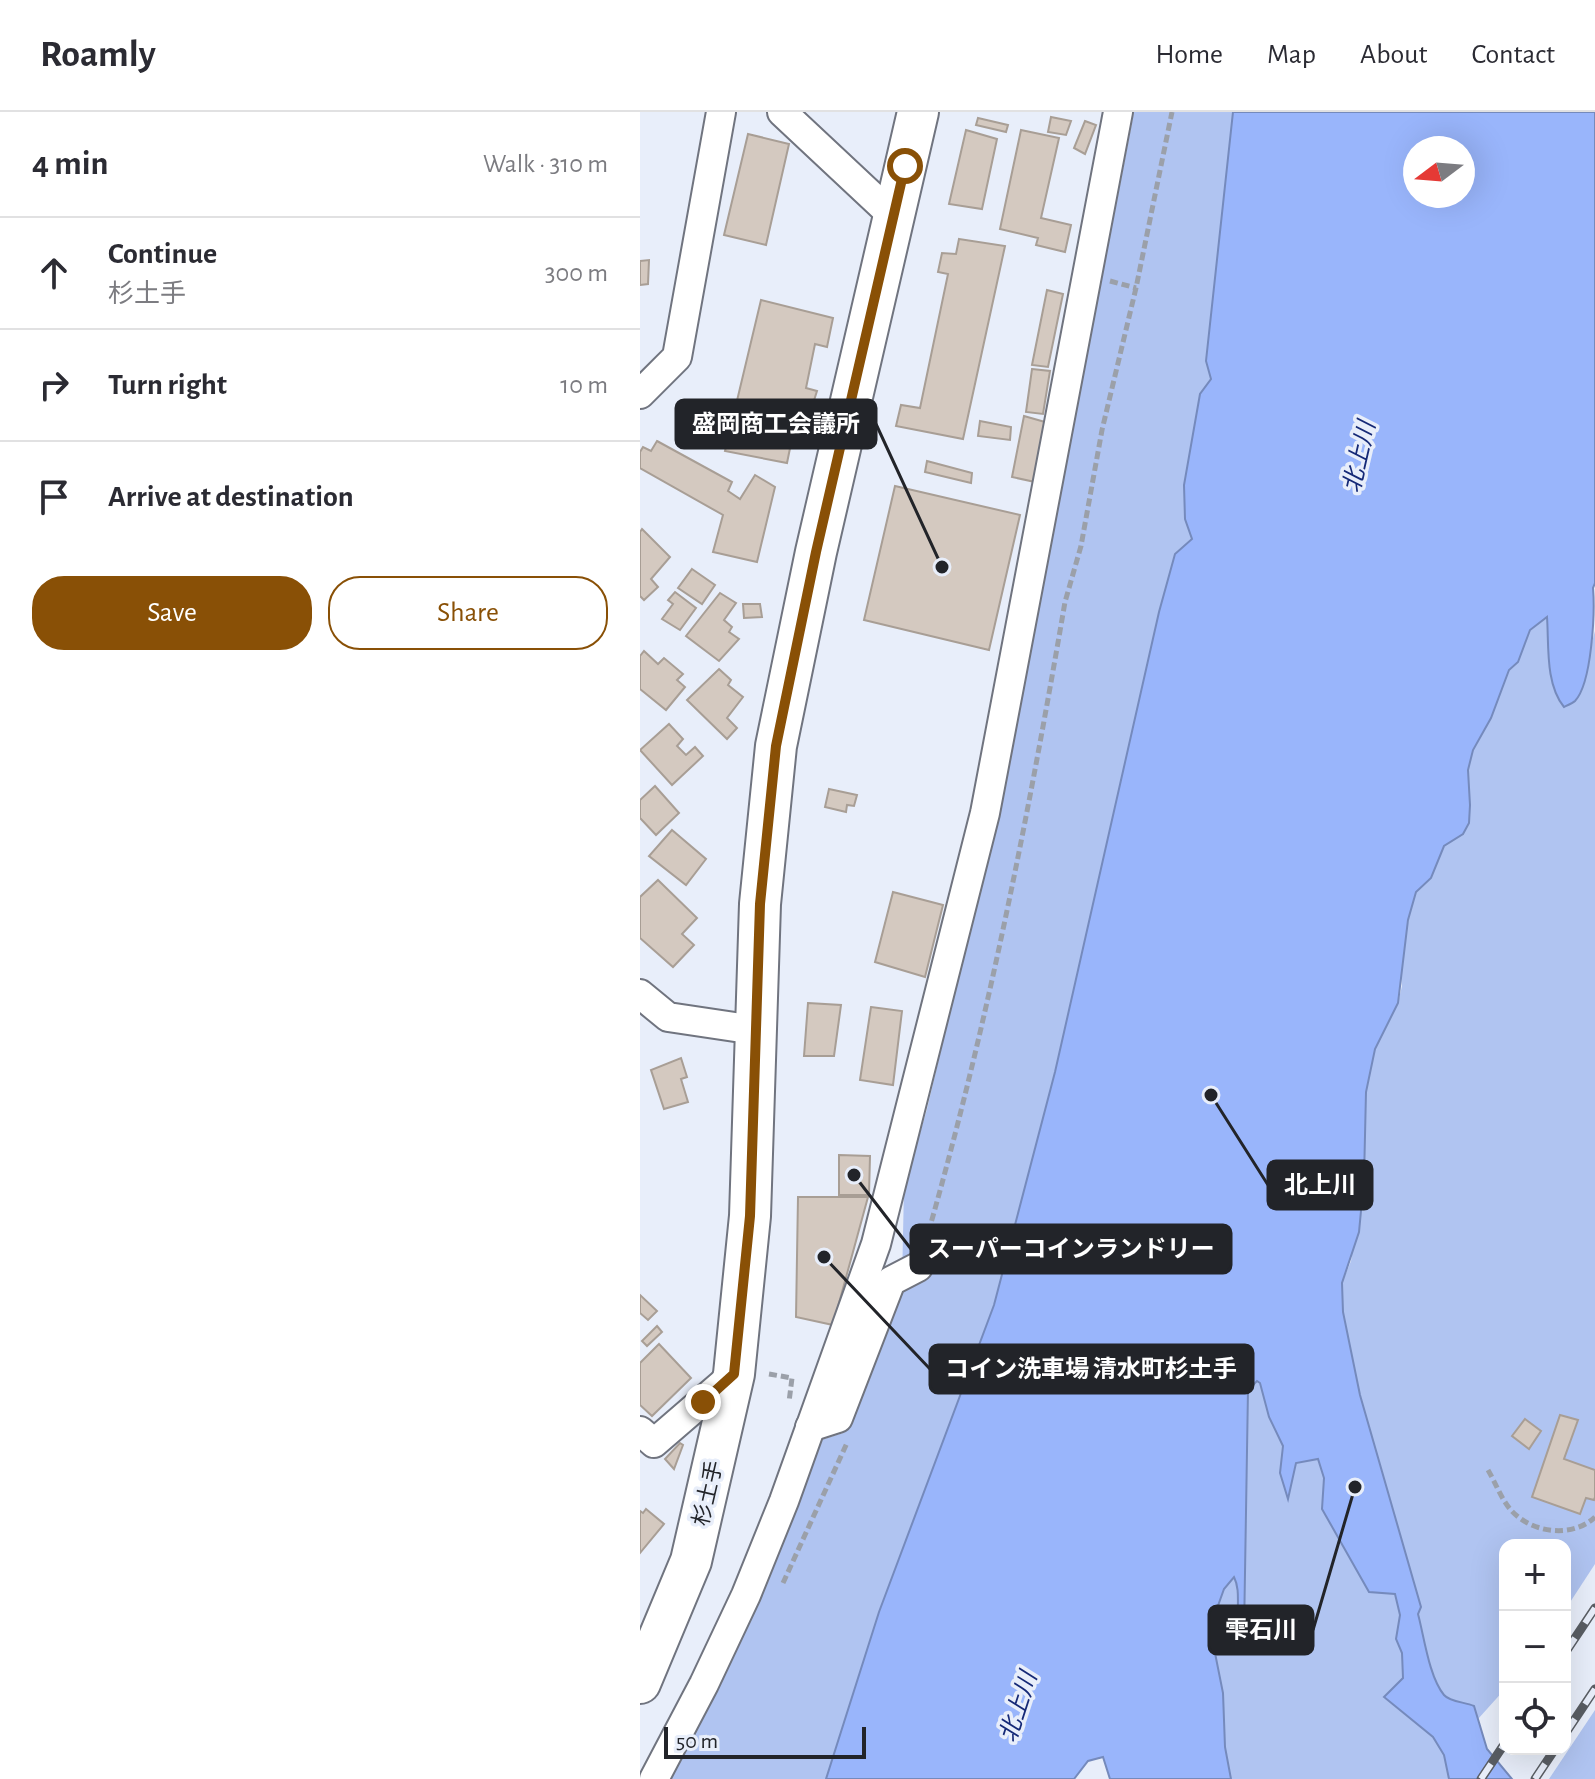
<!DOCTYPE html>
<meta charset="utf-8">
<style>
:root{--surface:#fff;--page:#f2f2f3;--text:#2b2b33;--muted:#7c7c81;--line:#e1e1e2;--accent:#895006}
body{margin:0;font-family:"Alegreya Sans","Noto Sans JP",sans-serif;background:var(--page);color:var(--text)}
.controls{position:absolute;right:24px;bottom:24px;display:grid;overflow:hidden;border-radius:16px;box-shadow:0 8px 32px #0002}
.controls button{width:72px;height:72px;display:grid;place-items:center;padding:0;border:0;border-bottom:2px solid var(--line);background:var(--surface);color:var(--text);font:40px sans-serif}
.compass{position:absolute;left:763px;top:24px;width:72px;height:72px;border-radius:50%;background:var(--surface);box-shadow:0 8px 32px #0002;rotate:254deg}
.scale{position:absolute;left:24px;bottom:20px;width:202px;box-sizing:border-box;padding-left:8px;border:4px solid #222429;border-top:0;font-size:22px;line-height:28px;white-space:nowrap;color:#222429;-webkit-text-stroke:6px #e8eefa;paint-order:stroke}
.stop{position:absolute;width:24px;height:24px;margin:-18px;border:6px solid #895006;border-radius:50%;background:#fff}
.stop.end{background:#895006;border-color:#fff;box-shadow:0 2px 8px #0008}
.list{margin:0;padding:0;list-style:none}
h2{display:flex;justify-content:space-between;align-items:center;height:104px;margin:0;padding:0 32px;font-size:34px}
h2 small{font-size:26px;font-weight:400;color:var(--muted)}
.list li{display:grid;grid-template-columns:52px 1fr auto;gap:24px;align-items:center;box-sizing:border-box;height:112px;padding:0 32px;border-top:2px solid var(--line)}
.list b{display:block;font-size:30px;white-space:nowrap}
.list p{margin:0;font-size:26px;white-space:nowrap;color:var(--muted)}
.list em{font-size:26px;font-style:normal;color:var(--muted)}
.actions{display:flex;gap:16px;padding:24px 32px}
.actions a{flex:1;padding:18px 0;border:2px solid var(--accent);border-radius:32px;text-align:center;font-size:28px;color:var(--accent)}
.actions .main{background:var(--accent);color:#fff}
.icon{flex:none;width:44px;height:44px;fill:none;stroke:currentColor;stroke-width:2;stroke-linecap:round;stroke-linejoin:round}
.map{position:relative;flex:none;width:955px;height:1667px;overflow:hidden}
header{display:flex;align-items:center;gap:48px;box-sizing:border-box;height:112px;padding:0 40px;background:var(--surface);border-bottom:2px solid var(--line)}
header strong{font-size:38px}
nav{display:flex;gap:44px;margin-inline-start:auto;font-size:28px}
main{display:flex}
aside{flex:1;background:var(--surface)}
.map>svg:first-child{display:block}
.green{fill:#b0c4f1}
.water{fill:#99b5fb;stroke:#758abc;stroke-width:2;fill-rule:evenodd}
.building{fill:#d4c9c0;stroke:#a89e95;stroke-width:2}
.lines{fill:none;stroke-linecap:round;stroke-linejoin:round}
.street-casing{stroke:#70747f;stroke-width:32}
.secondary-casing{stroke:#70747f;stroke-width:44}
.path{stroke:#9ba0a9;stroke-width:5;stroke-dasharray:8 4;stroke-linecap:butt}
.street{stroke:#fff;stroke-width:28}
.secondary{stroke:#fff;stroke-width:40}
.rail-casing{stroke:#595d63;stroke-width:9}
.rail{stroke:#e8eefa;stroke-width:6;stroke-dasharray:18;stroke-linecap:butt}
.route{stroke:#895006;stroke-width:10}
.labels{text-anchor:middle;stroke-width:7;stroke-linejoin:round;paint-order:stroke}
.street-label{font-size:22px;fill:#222429;stroke:#e8eefa}
.water-label{font-size:24px;font-style:italic;fill:#152977;stroke:#e8eefa}
.leader{fill:none;stroke:#222429;stroke-width:3}
.callout-dot{fill:#222429;stroke:#e8eefa;stroke-width:3}
.callout{fill:#222429;stroke:#222429;stroke-width:3}
.callout-label{font-size:24px;text-anchor:middle;font-weight:bold;fill:#fff}
</style>
<header>
<strong>Roamly</strong>
<nav><a>Home</a><a>Map</a><a>About</a><a>Contact</a></nav>
</header>
<main>
<aside>
<h2>4 min<small>Walk · 310 m</small></h2>
<ul class="list">
<li><svg class="icon" aria-label="ahead" viewBox="0 0 24 24"><path d="M12 20V5M6 11l6-6 6 6"/></svg><div><b>Continue</b><p>杉土手</p></div><em>300 m</em></li>
<li><svg class="icon" aria-label="right" viewBox="0 0 24 24"><path d="M7 20v-9h11M14 6l5 5-5 5"/></svg><div><b>Turn right</b></div><em>10 m</em></li>
<li><svg class="icon" aria-label="arrive" viewBox="0 0 24 24"><path d="M6 21V4h12l-3 4 3 4H6"/></svg><div><b>Arrive at destination</b></div></li>
</ul>
<div class="actions"><a class="main">Save</a><a>Share</a></div>
</aside>
<div class="map">
<svg width="955" height="1667" viewBox="0 0 955 1667">
<rect width="100%" height="100%" fill="#e8eefa"/>
<g class="green">
<path d="M494 0H593L566 249 571 267 560 282 545 407 552 427 535 442 519 500 415 960 354 1193 239 1500 186 1667H24L125 1469 181 1328 203 1321 262 1171 264 1076 287 997 366 663Z"/>
<path d="M908 504 907 520 912 567 951 534 955 519V1452L925 1498V1433H865V1577L838 1607 834 1594C825 1590 810 1590 804 1583 789 1565 784 1524 778 1502L781 1495 720 1283 703 1200 702 1171 711 1149 724 1067 726 980 735 937 758 891 762 874 760 855 771 795 776 780 791 766 804 734 823 722 830 693 828 658 833 638 851 606 869 558 878 550 890 518Z"/>
<path d="M617 1269 620 1271 629 1305 643 1334 640 1361 649 1384 656 1351 678 1346 684 1366 682 1397 729 1480 755 1481 760 1503 756 1527 762 1541 763 1567 744 1585 793 1625 804 1643 809 1667H591L585 1635 583 1581 570 1516 584 1476 594 1465 599 1475V1515L604 1520 608 1278Z"/>
<path d="M955 1598V1667H909Z"/>
</g>
<path class="water" d="M593 0H955V471L953 476C955 500 952 571 935 589 933 591 926 594 924 595 905 572 909 532 907 505L890 518 878 550 869 558 851 606 833 638 828 658 830 693 829 711 823 722 804 734 791 766 776 780 768 808 758 891 735 937 726 980 724 1067 719 1120 702 1171 703 1200 720 1283 781 1495 778 1502C784 1524 789 1565 804 1583 810 1590 825 1590 834 1594L847 1637 872 1667H809L804 1643 793 1625 744 1585 763 1566 762 1541 756 1527 760 1503 755 1482 729 1480 682 1397 684 1366 678 1347 656 1351 648 1387 640 1361 643 1334 629 1305 620 1271 617 1269 608 1278 604 1522C592 1506 603 1483 594 1465L584 1477 570 1516 583 1581 585 1635 591 1667H470L463 1645 448 1649 434 1667H186L239 1500 354 1193 415 960 519 500 535 442 552 427 545 407 544 373 560 282 571 267 566 249ZM775 36H823V84H775Z"/>
<g class="building">
<path d="M411 5 431 9 426 23 408 20Z"/>
<path d="M338 6 368 13 366 20 336 13Z"/>
<path d="M445 9 456 13 445 42 434 36Z"/>
<path d="M326 18 357 27 342 97 309 92Z"/>
<path d="M381 18 419 26 401 106 431 113 425 140 396 133 398 126 360 117Z"/>
<path d="M108 22 149 32 126 133 84 123Z"/>
<path d="M319 127 365 134 323 327 256 314 261 293 280 296 308 162 298 160 302 141 316 142Z"/>
<path d="M9 148 8 172 0 173V149Z"/>
<path d="M407 178 423 182 408 255 392 253Z"/>
<path d="M121 188 193 206 187 235 175 232 166 276 177 279 169 304 157 302 147 351 85 339Z"/>
<path d="M392 257 410 259 403 302 386 300Z"/>
<path d="M384 304 405 310 395 370 372 365Z"/>
<path d="M340 309 371 315 370 328 338 324Z"/>
<path d="M17 329 92 370 88 379 100 387 115 363 135 375 117 450 73 440 83 403 0 356V340L3 335 11 339Z"/>
<path d="M287 349 332 361 331 371 285 360Z"/>
<path d="M255 374 380 403 349 538 224 508Z"/>
<path d="M2 417 30 445 11 467 18 475 4 488 0 484V420Z"/>
<path d="M52 457 75 473 62 492 38 476Z"/>
<path d="M35 480 56 496 40 518 22 507 33 492 28 488Z"/>
<path d="M80 481 96 491 84 508 92 515 89 520 99 527 79 549 46 524Z"/>
<path d="M103 492H120L122 505 104 506Z"/>
<path d="M4 539 18 552 24 546 43 562 37 568 45 575 26 598 0 577V544Z"/>
<path d="M79 557 91 568 88 573 103 585 87 606 97 616 87 627 47 588Z"/>
<path d="M29 612 43 627 37 634 46 643 55 635 63 644 32 673 0 638Z"/>
<path d="M15 674 39 701 16 723 0 706V688Z"/>
<path d="M189 677 217 683 214 694 207 693 206 700 185 695Z"/>
<path d="M32 718 66 747 46 773 9 744Z"/>
<path d="M18 768 57 806 42 822 54 833 33 855 0 826V785Z"/>
<path d="M253 780 303 793 285 865 235 850Z"/>
<path d="M168 891 201 893 194 944H164Z"/>
<path d="M231 895 262 899 253 973 220 968Z"/>
<path d="M41 946 47 965 41 967 48 990 24 997 11 958Z"/>
<path d="M199 1043 230 1044 229 1083H199Z"/>
<path d="M158 1085H228L193 1213 156 1205Z"/>
<path d="M0 1183 17 1199 8 1208 0 1201Z"/>
<path d="M17 1214 22 1220 7 1234 2 1229Z"/>
<path d="M19 1232 51 1266 12 1304 0 1293V1251Z"/>
<path d="M920 1303 938 1308 924 1347 955 1358V1385L954 1388 946 1386 940 1402 892 1385Z"/>
<path d="M885 1307 901 1319 889 1337 872 1324Z"/>
<path d="M40 1331 43 1333 34 1357 25 1347Z"/>
<path d="M6 1397 24 1412 0 1441V1399L3 1401Z"/>
</g>
<g class="lines">
<defs>
<g id="street">
<path d="M142 0 252 103"/>
<path d="M0 282 37 245 81 0"/>
<path d="M0 882 28 905 115 918"/>
<path d="M170 1315 198 1306 251 1169 278 1155"/>
<path d="M0 1319 14 1331 94 1262"/>
<path d="M14 1667 64 1572 106 1483 144 1389 236 1132 345 701 478 0"/>
</g>
<path id="secondary" d="M0 1571 51 1449 94 1262 110 1104 120 792 136 634 176 440 278 0"/>
</defs>
<use href="#street" class="street-casing"/>
<use href="#secondary" class="secondary-casing"/>
<g class="path">
<path d="M470 169 496 176"/>
<path d="M285 1132C346 921 388 706 425 490L441 434 462 318 496 176 532 0"/>
<path d="M129 1262 152 1266 149 1290"/>
<path d="M848 1358C855 1370 861 1386 870 1397 890 1421 932 1427 955 1405"/>
<path d="M143 1471 207 1331"/>
</g>
<use href="#street" class="street"/>
<use href="#secondary" class="secondary"/>
<defs>
<g id="rail">
<path d="M925 1541 955 1496"/>
<path d="M925 1622 955 1577"/>
<path d="M841 1667 865 1631"/>
<path d="M895 1667 915 1637"/>
</g>
</defs>
<use href="#rail" class="rail-casing"/>
<use href="#rail" class="rail"/>
</g>
<g class="lines">
<path class="route" d="M63 1290 94 1262 110 1104 120 792 136 634 176 440 265 54"/>
</g>
<g class="labels">
<g class="street-label">
<text transform="translate(67 1381) rotate(-77)" y="8">杉土手</text>
</g>
<g class="water-label">
<text transform="translate(719 345) rotate(-77)" y="8">北上川</text>
<text transform="translate(378 1595) rotate(-72)" y="8">北上川</text>
</g>
</g>
<path class="leader" d="M302 455L236 312M571 983L628 1073M214 1063L271 1137M184 1145L290 1257M715 1375L673 1518"/>
<g class="callout-dot">
<circle cx="302" cy="455" r="8"/>
<circle cx="571" cy="983" r="8"/>
<circle cx="214" cy="1063" r="8"/>
<circle cx="184" cy="1145" r="8"/>
<circle cx="715" cy="1375" r="8"/>
</g>
<g class="callout">
<rect x="36" y="288" width="200" height="48" rx="8"/>
<rect x="628" y="1049" width="104" height="48" rx="8"/>
<rect x="271" y="1113" width="320" height="48" rx="8"/>
<rect x="290" y="1233" width="323" height="48" rx="8"/>
<rect x="569" y="1494" width="104" height="48" rx="8"/>
</g>
<g class="callout-label">
<text x="136" y="320">盛岡商工会議所</text>
<text x="680" y="1081">北上川</text>
<text x="431" y="1145">スーパーコインランドリー</text>
<text x="451" y="1265">コイン洗車場 清水町杉土手</text>
<text x="621" y="1526">雫石川</text>
</g>
</svg>
<div class="controls">
<button>+</button>
<button>−</button>
<button><svg class="icon" aria-label="locate" viewBox="0 0 24 24"><circle cx="12" cy="12" r="6"/><path d="M12 2v4M12 18v4M2 12h4M18 12h4"/></svg></button>
</div>
<svg class="compass" viewBox="-18 -18 36 36"><path d="M0-13l5 13h-10z" fill="#e53935"/><path d="M0 13l5-13h-10z" fill="#7c7c81"/></svg>
<div class="scale">50 m</div>
<div class="stop" style="left:265px;top:54px"></div>
<div class="stop end" style="left:63px;top:1290px"></div>
</div>
</main>
